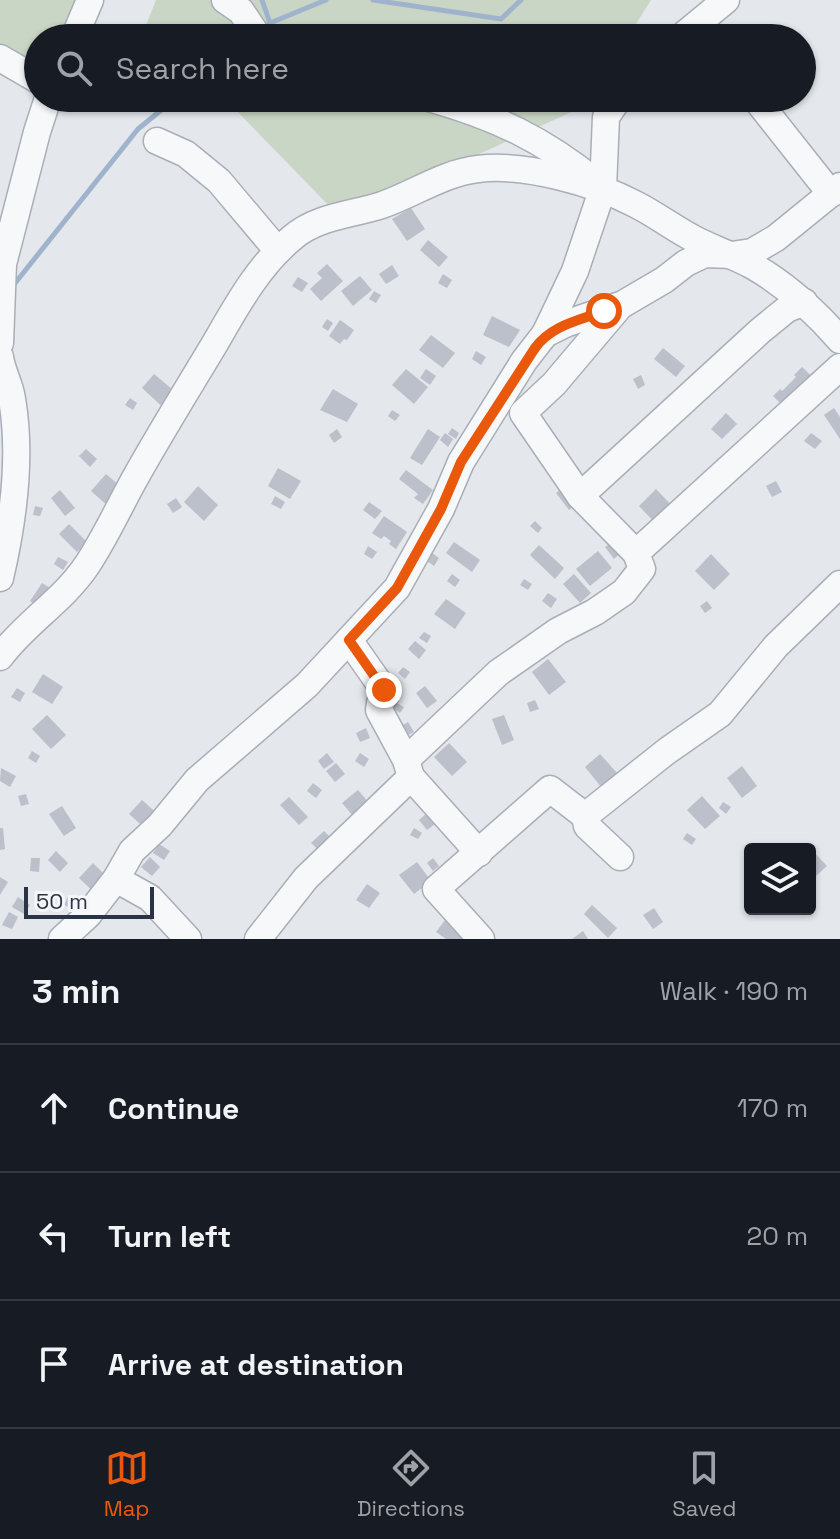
<!DOCTYPE html>
<meta charset="utf-8">
<style>
:root{--surface:#171b24;--page:#20242c;--text:#f1f3f6;--muted:#9ea1a6;--line:#363941;--accent:#ea580c}
body{margin:0;font-family:"Space Grotesk",sans-serif;background:var(--page);color:var(--text)}
.controls{position:absolute;right:24px;bottom:24px;display:grid;overflow:hidden;border-radius:8px;box-shadow:0 2px 6px #0004}
.controls button{width:72px;height:72px;display:grid;place-items:center;padding:0;border:0;border-bottom:2px solid var(--line);background:var(--surface);color:var(--text);font:40px sans-serif}
.scale{position:absolute;left:24px;bottom:20px;width:130px;box-sizing:border-box;padding-left:8px;border:4px solid #2b3445;border-top:0;font-size:22px;line-height:28px;white-space:nowrap;color:#2b3445;-webkit-text-stroke:6px #f4f6f9;paint-order:stroke}
.stop{position:absolute;width:24px;height:24px;margin:-18px;border:6px solid #ea580c;border-radius:50%;background:#fff}
.stop.end{background:#ea580c;border-color:#fff;box-shadow:0 2px 8px #0008}
.list{margin:0;padding:0;list-style:none}
h2{display:flex;justify-content:space-between;align-items:center;height:104px;margin:0;padding:0 32px;font-size:34px}
h2 small{font-size:26px;font-weight:400;color:var(--muted)}
.list li{display:grid;grid-template-columns:52px 1fr auto;gap:24px;align-items:center;box-sizing:border-box;height:128px;padding:0 32px;border-top:2px solid var(--line)}
.list b{display:block;font-size:30px;white-space:nowrap}
.list em{font-size:26px;font-style:normal;color:var(--muted)}
.icon{flex:none;width:44px;height:44px;fill:none;stroke:currentColor;stroke-width:2;stroke-linecap:round;stroke-linejoin:round}
.map{position:relative;flex:none;width:840px;height:939px;overflow:hidden}
.search{position:absolute;background:var(--surface);box-shadow:0 2px 6px #0004;left:24px;right:24px;top:24px;height:88px;display:flex;align-items:center;gap:20px;box-sizing:border-box;padding:0 28px;border-radius:44px;color:var(--muted);font-size:30px}
.sheet{height:488px;background:var(--surface)}
nav{display:flex;justify-content:space-around;align-items:center;box-sizing:border-box;height:112px;border-top:2px solid var(--line);background:var(--surface);font-size:22px;color:var(--muted)}
nav a{display:grid;justify-items:center;gap:4px}
nav .on{color:var(--accent)}
.map>svg:first-child{display:block}
.green{fill:#c9d6c5}
.lines{fill:none;stroke-linecap:round;stroke-linejoin:round}
.stream{stroke:#9fb4cc;stroke-width:5}
.building{fill:#bbc0ca}
.minor-casing{stroke:#a9aeb7;stroke-width:29}
.minor{stroke:#f7f8fa;stroke-width:26}
.route{stroke:#ea580c;stroke-width:10}
</style>
<div class="map">
<svg width="840" height="939" viewBox="0 0 840 939">
<rect width="100%" height="100%" fill="#e4e7ec"/>
<g class="green">
<path d="M0 0H79L60 38H38V77L0 55Z"/>
<path d="M156 0H651L627 38H141Z"/>
<path d="M221 98H591L587 105 340 217 231 105Z"/>
</g>
<g class="lines">
<g class="stream">
<path d="M262 0 270 23"/>
<path d="M373 0 501 19 521 0"/>
<path d="M262 30 270 23 326 0"/>
<path d="M12 287 138 129 176 98"/>
</g>
</g>
<g class="building">
<path d="M411 208 425 229 407 241 392 219Z"/>
<path d="M428 240 448 257 439 267 420 250Z"/>
<path d="M327 264 343 281 321 301 310 289 322 278 317 273Z"/>
<path d="M392 265 399 276 386 284 379 274Z"/>
<path d="M443 274 452 280 447 288 438 283Z"/>
<path d="M360 276 372 290 353 306 341 291Z"/>
<path d="M298 277 308 283 302 292 292 286Z"/>
<path d="M374 291 381 295 376 303 369 299Z"/>
<path d="M492 316 520 330 509 347 483 335Z"/>
<path d="M327 319 333 323 328 331 322 327Z"/>
<path d="M340 320 354 330 347 340 344 339 340 344 329 336Z"/>
<path d="M431 335 455 353 443 368 419 350Z"/>
<path d="M663 348 685 366 676 377 654 359Z"/>
<path d="M476 351 486 357 481 365 472 359Z"/>
<path d="M802 367 818 382 789 412 773 396 780 389 782 391 796 377 794 375Z"/>
<path d="M406 369 428 387 414 404 392 385Z"/>
<path d="M426 369 436 376 430 385 420 378Z"/>
<path d="M154 374 179 395 166 410 142 388Z"/>
<path d="M641 375 645 385 638 389 633 379Z"/>
<path d="M333 389 358 404 347 422 320 410Z"/>
<path d="M130 398 137 403 133 410 125 405Z"/>
<path d="M834 408 840 417V439L824 415Z"/>
<path d="M392 410 400 415 395 421 388 416Z"/>
<path d="M726 413 737 424 722 439 711 429Z"/>
<path d="M452 428 459 433 456 439 448 434Z"/>
<path d="M337 429 342 437 334 443 329 435Z"/>
<path d="M428 429 440 437 422 465 410 458Z"/>
<path d="M445 433 453 439 448 447 440 440Z"/>
<path d="M811 433 822 441 815 449 804 441Z"/>
<path d="M86 449 97 459 90 467 79 456Z"/>
<path d="M278 468 301 481 290 499 268 486Z"/>
<path d="M406 470 433 490 423 504 414 498 418 494 399 479Z"/>
<path d="M106 474 126 491 108 506 91 491Z"/>
<path d="M776 481 782 492 772 497 766 486Z"/>
<path d="M198 486 218 505 204 521 184 502Z"/>
<path d="M565 486 578 503 569 510 556 493Z"/>
<path d="M656 489 676 510 659 527 639 506Z"/>
<path d="M60 490 75 508 65 516 51 498Z"/>
<path d="M275 496 285 502 281 509 271 504Z"/>
<path d="M176 498 182 507 173 513 167 504Z"/>
<path d="M369 502 382 511 375 519 363 510Z"/>
<path d="M35 506 43 508 40 516 33 515Z"/>
<path d="M384 516 407 532 396 549 389 544 391 541 384 536 381 539 372 533Z"/>
<path d="M535 521 542 528 538 533 530 526Z"/>
<path d="M69 524 87 542 77 552 59 534Z"/>
<path d="M615 540 623 551 614 559 605 547Z"/>
<path d="M454 542 480 560 472 572 446 553Z"/>
<path d="M539 545 564 568 555 579 530 555Z"/>
<path d="M368 546 377 552 372 559 364 554Z"/>
<path d="M598 551 612 568 590 586 576 569Z"/>
<path d="M432 553 439 558 434 566 427 561Z"/>
<path d="M711 554 730 574 714 590 695 571Z"/>
<path d="M58 557 68 562 63 570 54 564Z"/>
<path d="M452 574 460 580 455 587 447 581Z"/>
<path d="M574 574 591 593 580 603 563 584Z"/>
<path d="M524 579 532 584 528 590 520 585Z"/>
<path d="M42 583 55 591 44 610 30 601Z"/>
<path d="M548 593 557 599 551 608 542 601Z"/>
<path d="M446 599 466 613 455 629 434 614Z"/>
<path d="M707 601 712 608 705 613 700 606Z"/>
<path d="M424 632 431 636 427 643 419 638Z"/>
<path d="M415 641 426 650 419 659 408 649Z"/>
<path d="M548 659 566 682 549 695 532 672Z"/>
<path d="M403 667 410 672 405 679 398 673Z"/>
<path d="M43 674 63 687 52 704 32 692Z"/>
<path d="M425 686 437 701 427 708 416 693Z"/>
<path d="M17 688 25 693 20 702 11 697Z"/>
<path d="M535 700 539 709 530 712 527 703Z"/>
<path d="M395 702 404 707 400 713 392 708Z"/>
<path d="M47 715 66 735 51 749 32 729Z"/>
<path d="M504 715 514 740 502 745 492 719Z"/>
<path d="M408 722 414 732 406 736 401 726Z"/>
<path d="M366 728 370 738 360 742 356 733Z"/>
<path d="M449 743 467 762 452 776 434 757Z"/>
<path d="M32 751 40 756 36 763 28 758Z"/>
<path d="M327 753 334 762 324 769 318 761Z"/>
<path d="M360 753 369 759 364 767 355 761Z"/>
<path d="M600 754 618 774 602 788 585 767Z"/>
<path d="M336 763 345 774 335 782 326 771Z"/>
<path d="M742 766 757 786 742 798 727 778Z"/>
<path d="M1 768 16 776 10 787 0 781Z"/>
<path d="M313 783 322 790 316 798 307 791Z"/>
<path d="M358 790 374 809 359 823 342 803Z"/>
<path d="M26 794 29 804 21 806 18 796Z"/>
<path d="M702 796 720 816 705 829 687 810Z"/>
<path d="M289 797 308 817 299 825 280 805Z"/>
<path d="M142 800 162 818 149 832 129 814Z"/>
<path d="M723 802 731 807 726 814 719 808Z"/>
<path d="M62 806 76 828 64 836 49 814Z"/>
<path d="M434 807 443 818 427 830 419 820Z"/>
<path d="M0 828H3L5 849 0 850Z"/>
<path d="M414 828 422 833 418 839 410 835Z"/>
<path d="M324 831 334 841 322 853 311 843Z"/>
<path d="M687 833 696 839 692 845 683 839Z"/>
<path d="M159 844 170 851 164 860 153 853Z"/>
<path d="M810 848 827 866 816 876 810 869Z"/>
<path d="M56 851 68 863 60 872 48 860Z"/>
<path d="M150 857 160 867 152 876 141 867Z"/>
<path d="M31 858H40L39 872 30 871Z"/>
<path d="M433 858 439 866 433 871 427 863Z"/>
<path d="M417 862 431 881 414 894 399 875Z"/>
<path d="M93 863 112 882 98 896 79 878Z"/>
<path d="M0 877 8 882 0 895Z"/>
<path d="M367 884 380 893 369 908 356 900Z"/>
<path d="M68 896 77 900 73 909 64 905Z"/>
<path d="M18 897 30 905 24 914 12 907Z"/>
<path d="M592 905 617 928 608 938 584 914Z"/>
<path d="M654 908 663 922 653 929 643 915Z"/>
<path d="M9 912 18 917 12 929 2 925Z"/>
<path d="M449 915 466 939H446L436 932Z"/>
<path d="M583 931 588 939H572Z"/>
</g>
<g class="lines">
<defs>
<g id="minor">
<path d="M225 0 241 11 259 38"/>
<path d="M74 38 90 0"/>
<path d="M680 38 726 0"/>
<path d="M0 58 38 80"/>
<path d="M429 98C496 117 543 139 597 183"/>
<path d="M755 98 831 194"/>
<path d="M157 141 186 154 219 181 278 251"/>
<path d="M545 334 575 271 603 188 606 117 619 98"/>
<path d="M0 343 3 264 37 132 48 98"/>
<path d="M0 357C2 372 10 384 12 399 22 457 13 522 0 578"/>
<path d="M580 496 760 331 787 309 804 302"/>
<path d="M636 553 840 367"/>
<path d="M0 657C25 623 63 601 87 565 105 538 118 509 134 480 159 435 187 390 214 345 236 307 258 266 292 238 317 216 352 215 382 205 414 194 443 173 478 169 524 163 595 183 635 204 657 215 676 230 698 241 716 250 735 256 753 266 786 285 815 311 840 340"/>
<path d="M406 760 498 673 558 631 595 612 624 592 642 569 636 553 580 496 523 413 554 384 620 306"/>
<path d="M411 777 479 853"/>
<path d="M585 816 587 826 620 857"/>
<path d="M116 879 150 898 188 939"/>
<path d="M62 939 88 915 116 879 132 851 160 825 197 780 307 685 397 588 441 509 461 462 524 361 545 334 565 324 623 304 664 280 686 263 705 254 731 255 752 252 776 238 840 186"/>
<path d="M258 939 306 878 411 777 406 760 379 710 380 703 385 696 384 690 349 640"/>
<path d="M481 939 436 889 550 789 585 816 667 751 720 714 776 646 840 584"/>
</g>
</defs>
<use href="#minor" class="minor-casing"/>
<use href="#minor" class="minor"/>
</g>
<g class="lines">
<path class="route" d="M384 690 349 640 397 588 441 509 461 462 535 348C552 325 578 321 604 311"/>
</g>
</svg>
<div class="controls">
<button><svg class="icon" aria-label="layers" viewBox="0 0 24 24"><path d="M12 4l9 5-9 5-9-5zM3 14l9 5 9-5"/></svg></button>
</div>
<div class="scale">50 m</div>
<div class="stop" style="left:604px;top:311px"></div>
<div class="stop end" style="left:384px;top:690px"></div>
<div class="search"><svg class="icon" aria-label="search" viewBox="0 0 24 24"><circle cx="10" cy="10" r="6"/><path d="M15 15l6 6"/></svg>Search here</div>
</div>
<section class="sheet">
<h2>3 min<small>Walk · 190 m</small></h2>
<ul class="list">
<li><svg class="icon" aria-label="ahead" viewBox="0 0 24 24"><path d="M12 20V5M6 11l6-6 6 6"/></svg><div><b>Continue</b></div><em>170 m</em></li>
<li><svg class="icon" aria-label="left" viewBox="0 0 24 24"><path d="M17 20v-9H6M10 6l-5 5 5 5"/></svg><div><b>Turn left</b></div><em>20 m</em></li>
<li><svg class="icon" aria-label="arrive" viewBox="0 0 24 24"><path d="M6 21V4h12l-3 4 3 4H6"/></svg><div><b>Arrive at destination</b></div></li>
</ul>
</section>
<nav>
<a class="on"><svg class="icon" aria-label="map" viewBox="0 0 24 24"><path d="M3 6l6-2 6 2 6-2v14l-6 2-6-2-6 2zM9 4v14M15 6v14"/></svg>Map</a>
<a><svg class="icon" aria-label="directions" viewBox="0 0 24 24"><path d="M12 3l9 9-9 9-9-9zM9 14v-3h6M13 9l2 2-2 2"/></svg>Directions</a>
<a><svg class="icon" aria-label="saved" viewBox="0 0 24 24"><path d="M7 4h10v16l-5-4-5 4z"/></svg>Saved</a>
</nav>
